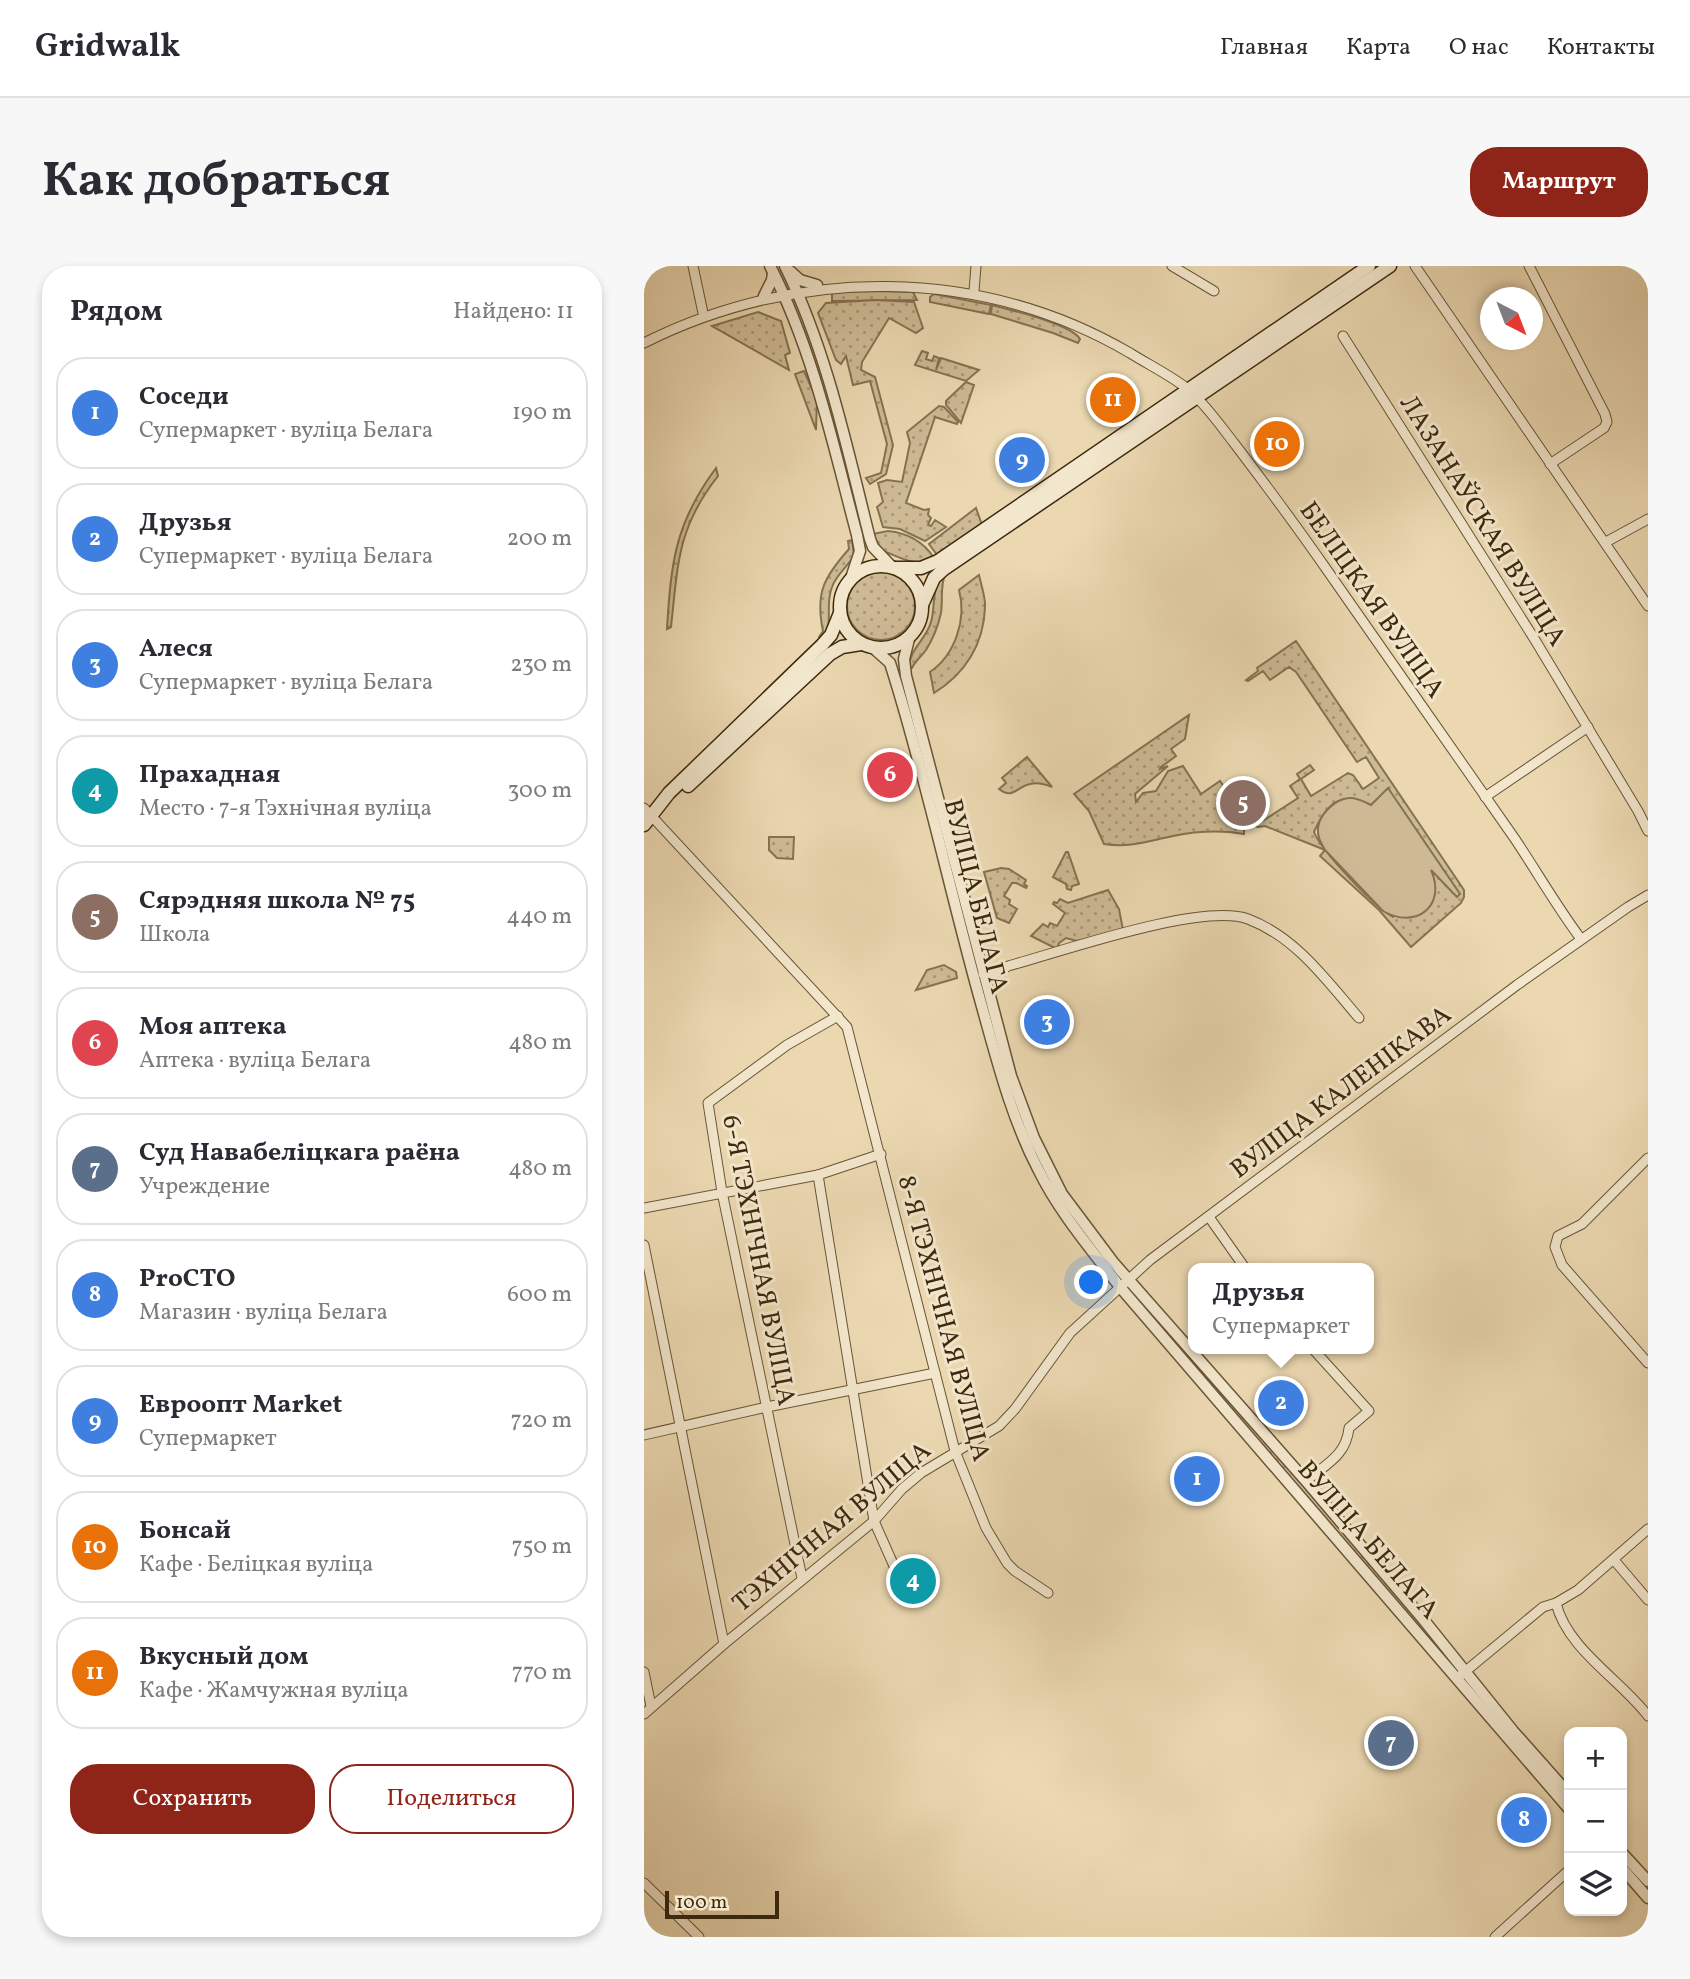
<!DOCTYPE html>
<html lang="ru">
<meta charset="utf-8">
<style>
:root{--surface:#fff;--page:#f7f7f7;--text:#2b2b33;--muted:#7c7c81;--line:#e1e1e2;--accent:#8f2418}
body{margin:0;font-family:Vollkorn,serif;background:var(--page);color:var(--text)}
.controls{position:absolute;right:21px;bottom:21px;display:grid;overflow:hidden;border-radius:14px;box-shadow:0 4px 10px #0003}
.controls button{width:63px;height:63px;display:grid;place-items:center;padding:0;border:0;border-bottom:2px solid var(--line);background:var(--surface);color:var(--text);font:35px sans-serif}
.compass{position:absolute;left:836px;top:21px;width:63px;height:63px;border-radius:50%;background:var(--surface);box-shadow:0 4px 10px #0003;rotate:138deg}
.scale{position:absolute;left:21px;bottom:18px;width:114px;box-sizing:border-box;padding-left:7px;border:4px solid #3d290c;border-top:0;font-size:19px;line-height:24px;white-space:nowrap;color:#3d290c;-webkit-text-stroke:5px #f2e6cc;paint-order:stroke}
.you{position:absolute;left:448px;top:1017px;width:24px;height:24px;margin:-18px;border:5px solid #fff;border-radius:50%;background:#1a73e8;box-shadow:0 0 0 10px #1a73e833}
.badge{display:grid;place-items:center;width:46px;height:46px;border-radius:50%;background:var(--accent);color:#fff;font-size:23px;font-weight:700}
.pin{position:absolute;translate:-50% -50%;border:4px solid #fff;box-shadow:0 2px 7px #0006}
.popup{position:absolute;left:544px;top:997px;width:186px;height:91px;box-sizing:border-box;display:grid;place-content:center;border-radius:14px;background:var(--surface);filter:drop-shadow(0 2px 5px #0005);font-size:23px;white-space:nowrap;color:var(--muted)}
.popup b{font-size:26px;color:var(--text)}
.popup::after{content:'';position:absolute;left:50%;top:100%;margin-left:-14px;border:14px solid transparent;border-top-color:var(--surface)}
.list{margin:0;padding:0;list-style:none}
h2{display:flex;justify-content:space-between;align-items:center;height:91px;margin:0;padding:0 28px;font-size:30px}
h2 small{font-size:23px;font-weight:400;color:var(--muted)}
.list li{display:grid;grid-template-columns:46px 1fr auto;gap:21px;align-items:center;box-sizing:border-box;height:112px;margin:0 14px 14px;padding:0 14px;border:2px solid var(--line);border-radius:28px}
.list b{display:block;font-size:26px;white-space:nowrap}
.list p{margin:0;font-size:23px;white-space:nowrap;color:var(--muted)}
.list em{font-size:23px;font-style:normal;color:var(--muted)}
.actions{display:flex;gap:14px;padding:21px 28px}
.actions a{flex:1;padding:16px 0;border:2px solid var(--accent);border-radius:28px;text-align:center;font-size:24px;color:var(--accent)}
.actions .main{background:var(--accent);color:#fff}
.icon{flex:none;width:38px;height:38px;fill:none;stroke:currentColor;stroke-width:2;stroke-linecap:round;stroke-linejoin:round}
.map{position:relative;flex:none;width:1004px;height:1671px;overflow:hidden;border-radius:28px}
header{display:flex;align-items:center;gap:42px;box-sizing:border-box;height:98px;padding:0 35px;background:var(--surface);border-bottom:2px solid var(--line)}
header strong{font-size:33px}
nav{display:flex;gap:38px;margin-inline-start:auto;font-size:24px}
.intro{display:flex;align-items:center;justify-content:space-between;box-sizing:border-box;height:168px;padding:0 42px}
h1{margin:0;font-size:49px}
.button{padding:18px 32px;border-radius:28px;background:var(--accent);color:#fff;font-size:24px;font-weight:700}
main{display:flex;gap:42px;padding:0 42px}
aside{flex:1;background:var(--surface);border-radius:28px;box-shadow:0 4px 10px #0003}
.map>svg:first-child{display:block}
.grass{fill:url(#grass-dots);stroke:#857250;stroke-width:2;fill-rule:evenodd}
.pitch{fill:#cdba95;stroke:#857250;stroke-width:2}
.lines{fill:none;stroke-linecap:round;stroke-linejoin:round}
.minor-casing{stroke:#685535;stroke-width:11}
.tertiary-casing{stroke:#685535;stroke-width:13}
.secondary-casing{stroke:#3d290c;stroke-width:15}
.minor{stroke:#f2e6cc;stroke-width:9}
.tertiary{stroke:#f2e6cc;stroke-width:10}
.secondary{stroke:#f2e6cc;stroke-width:12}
.labels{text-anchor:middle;stroke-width:6;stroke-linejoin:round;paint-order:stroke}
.street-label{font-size:26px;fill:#3d290c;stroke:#f2e6cc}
</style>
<header>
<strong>Gridwalk</strong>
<nav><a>Главная</a><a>Карта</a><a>О нас</a><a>Контакты</a></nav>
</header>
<div class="intro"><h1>Как добраться</h1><a class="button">Маршрут</a></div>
<main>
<aside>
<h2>Рядом<small>Найдено: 11</small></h2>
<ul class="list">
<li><span class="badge" style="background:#3f7fe0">1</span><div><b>Соседи</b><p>Супермаркет · вуліца Белага</p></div><em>190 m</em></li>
<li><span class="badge" style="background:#3f7fe0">2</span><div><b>Друзья</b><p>Супермаркет · вуліца Белага</p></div><em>200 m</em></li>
<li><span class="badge" style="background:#3f7fe0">3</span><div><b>Алеся</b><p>Супермаркет · вуліца Белага</p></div><em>230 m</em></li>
<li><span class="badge" style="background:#0f9aa8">4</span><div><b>Прахадная</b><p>Место · 7-я Тэхнічная вуліца</p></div><em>300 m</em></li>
<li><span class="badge" style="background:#8d6e63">5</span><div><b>Сярэдняя школа № 75</b><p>Школа</p></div><em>440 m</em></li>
<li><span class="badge" style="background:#e0444e">6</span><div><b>Моя аптека</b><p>Аптека · вуліца Белага</p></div><em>480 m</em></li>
<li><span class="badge" style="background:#5c6f8a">7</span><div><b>Суд Навабеліцкага раёна</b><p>Учреждение</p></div><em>480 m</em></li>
<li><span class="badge" style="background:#3f7fe0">8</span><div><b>ProСТО</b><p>Магазин · вуліца Белага</p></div><em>600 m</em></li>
<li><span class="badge" style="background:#3f7fe0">9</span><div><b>Евроопт Market</b><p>Супермаркет</p></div><em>720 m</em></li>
<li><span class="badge" style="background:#e8710a">10</span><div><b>Бонсай</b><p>Кафе · Беліцкая вуліца</p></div><em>750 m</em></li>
<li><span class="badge" style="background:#e8710a">11</span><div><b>Вкусный дом</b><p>Кафе · Жамчужная вуліца</p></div><em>770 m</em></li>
</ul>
<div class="actions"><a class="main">Сохранить</a><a>Поделиться</a></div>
</aside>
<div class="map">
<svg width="1004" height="1671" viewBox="0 0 1004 1671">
<defs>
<pattern id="grass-dots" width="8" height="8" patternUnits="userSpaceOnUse" patternTransform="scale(1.75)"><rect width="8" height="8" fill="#cdba95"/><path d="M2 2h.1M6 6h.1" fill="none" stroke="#a89778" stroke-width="1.8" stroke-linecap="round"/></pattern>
</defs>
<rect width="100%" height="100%" fill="#ebd8b1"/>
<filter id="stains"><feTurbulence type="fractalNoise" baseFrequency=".00286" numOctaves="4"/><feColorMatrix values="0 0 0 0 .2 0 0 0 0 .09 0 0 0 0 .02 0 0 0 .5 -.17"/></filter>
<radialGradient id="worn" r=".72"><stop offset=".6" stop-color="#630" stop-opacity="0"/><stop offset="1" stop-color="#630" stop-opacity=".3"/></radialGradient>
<g class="grass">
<path d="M232 25 269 26 273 34 188 35V26Z"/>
<path d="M290 28 347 39 345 48 286 36V31Z"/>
<path d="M232 34 270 36 279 62 272 67 245 52 218 96 217 104 231 111 249 179 242 208 226 218 222 212 237 207 243 178 226 115 209 119 202 90 197 98 192 94 174 47 182 37Z"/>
<path d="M348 39C367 44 427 58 436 73L434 77 409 67 347 48Z"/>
<path d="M114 46 137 55 146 87 141 89 145 104 68 60Z"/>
<path d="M278 85 284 87 282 93 288 95 290 90 295 92 292 104 297 92 335 104 322 115 271 99Z"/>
<path d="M160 105 173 134 172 164 151 108Z"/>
<path d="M322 116 330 119 317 157 302 139V135Z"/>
<path d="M295 140 300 141 314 156 313 158 291 151 262 237 280 244 285 243 284 249 287 252 284 259 287 260 291 254 302 261 281 275 256 263 239 261 233 241 239 236 234 217 243 214 258 216 266 177 263 166Z"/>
<path d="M72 202 74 210C33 262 34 298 27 361L23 363C27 297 31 257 72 202Z"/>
<path d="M332 242 338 259 293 289 285 278Z"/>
<path d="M244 265C264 267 279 275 290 292 270 302 256 291 237 284L229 268Z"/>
<path d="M208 274 210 290C203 301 192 309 188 321 180 342 191 356 178 374L175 371 179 365C171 327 180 311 205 283L204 275Z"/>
<circle cx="237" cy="340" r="34"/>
<path d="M301 309C296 320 299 334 297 347 294 360 289 373 282 384 277 391 271 395 268 402H265C265 383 282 374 287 356 292 340 286 321 301 309Z"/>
<path d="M335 309C337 319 342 332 341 341 340 378 321 408 290 427L286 406C311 389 323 353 315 324Z"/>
<path d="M652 375 820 624V631L817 637 767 681 735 644 676 590 681 584 621 560 614 561 600 555V568C576 564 553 565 529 570 504 575 486 582 460 578L445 545 430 528 545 449 541 473 527 483 532 490 517 501 516 503 524 500 491 528 492 536 499 527 512 525 524 505 539 500 557 528 576 515 592 538 594 536 596 539 597 534 614 558 654 532 646 520 656 513 653 508 666 499 670 504 657 513 667 530 704 507 709 509 719 523 735 512 722 491 713 496 652 406 645 401 626 414 619 405 604 415 602 414 614 405 613 402ZM744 523 785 601 749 651C730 640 678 586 670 566 682 539 696 523 727 539Z"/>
<path d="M383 491 408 521C401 518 394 516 386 518 372 521 369 534 355 523L362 517 358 512Z"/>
<path d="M125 571H150L149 593 133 592 125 584Z"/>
<path d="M422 586H424L435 618 428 620 427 624 423 623 422 618 409 611Z"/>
<path d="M357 602 365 603 382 614 380 618 383 620 382 622 372 617H368L360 630 366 634 365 638 373 643 365 657 353 652 340 606Z"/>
<path d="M464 624 475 643 479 664 433 675 422 672 415 677 413 683 387 670 399 658 404 661 406 657 413 660 421 647 409 638 410 636 413 637 416 633 424 637Z"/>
<path d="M300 699 312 706 313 712 272 724 283 704Z"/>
<path d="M498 1038 650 1209 803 1389 800 1391 496 1040Z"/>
</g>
<path class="pitch" d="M744 522 816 628 813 631 787 604C803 640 772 664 739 645L681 584C677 577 673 571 674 562 675 549 691 533 705 532 713 531 720 536 727 539Z"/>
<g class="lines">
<defs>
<g id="minor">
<path d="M49 0 59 47"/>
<path d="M528 0 570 25"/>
<path d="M771 0 1004 340"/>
<path d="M885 0 961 148 963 156 960 162 906 198"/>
<path d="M330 25 332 0"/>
<path d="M699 70 891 374 994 545 1004 565"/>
<path d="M0 77C153 0 337 0 486 87 505 99 528 110 545 124 562 139 576 159 590 177 622 219 653 261 683 304 745 394 809 483 871 573 893 606 913 641 937 673"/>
<path d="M962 276 1004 253"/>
<path d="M841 531 944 461"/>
<path d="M0 542 203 761 311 1185 342 1262 363 1297 371 1305 404 1327"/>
<path d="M339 708 352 707 364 700C416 686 558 636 604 653 652 671 683 715 715 752"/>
<path d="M1004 892 938 958 914 970 911 981 918 999 1004 1097"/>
<path d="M174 909 230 1255 250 1300"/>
<path d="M0 942 174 909 237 888"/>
<path d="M565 951 601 1002"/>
<path d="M0 979 80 1378"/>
<path d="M0 1169 123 1141 291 1107"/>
<path d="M662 1215C682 1198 702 1190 705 1162L725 1145 669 1083"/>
<path d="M1004 1263 934 1324 912 1337C923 1383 977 1414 1004 1450"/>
<path d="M970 1294 1004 1334"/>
<path d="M158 1312 78 926 64 837 143 779 194 750"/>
<path d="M0 1406 7 1440"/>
<path d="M817 1409 899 1341 912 1337"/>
<path d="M0 1448 80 1378 230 1255 258 1223 277 1207 355 1160 371 1143 426 1067 506 994 873 719 984 641 1004 629"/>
<path d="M0 1617 55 1671"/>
<path d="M851 1671 925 1604"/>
</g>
<g id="tertiary">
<path d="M126 0C169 84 189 178 213 269L216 285 207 312"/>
<path d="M141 0C183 85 203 182 226 273L229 281 249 302"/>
<path d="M146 5 156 14 173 19"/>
<path d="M120 30 128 14 129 7"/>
<path d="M266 369 260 393 262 410 367 810 390 872 418 928 469 996 662 1215 779 1353 869 1465 925 1528"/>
<path d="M227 380 246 397 251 413C284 520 307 630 337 737 353 794 367 851 394 903 415 946 447 983 476 1021L925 1543"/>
<path d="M978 1587 1004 1615"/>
<path d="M978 1602 1004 1632"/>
</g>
<g id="secondary">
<circle cx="237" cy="341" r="41"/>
<path d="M252 302H277L294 295 725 0"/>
<path d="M278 339 290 312 300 303 746 0"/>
<path d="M44 520 186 388 198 381 217 378"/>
<path d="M0 559 25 527 178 379 187 369 196 347"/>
</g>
</defs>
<use href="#minor" class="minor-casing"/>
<use href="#tertiary" class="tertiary-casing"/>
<use href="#secondary" class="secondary-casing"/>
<use href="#minor" class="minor"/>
<use href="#tertiary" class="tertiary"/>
<use href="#secondary" class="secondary"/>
</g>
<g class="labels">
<g class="street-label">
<text transform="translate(840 254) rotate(58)" y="9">ЛАЗАНАЎСКАЯ ВУЛІЦА</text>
<text transform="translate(729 333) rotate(55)" y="9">БЕЛІЦКАЯ ВУЛІЦА</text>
<text transform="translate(333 630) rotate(76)" y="9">ВУЛІЦА БЕЛАГА</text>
<text transform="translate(696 825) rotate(-37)" y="9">ВУЛІЦА КАЛЕНІКАВА</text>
<text transform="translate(116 994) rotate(79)" y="9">6-Я ТЭХНІЧНАЯ ВУЛІЦА</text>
<text transform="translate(301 1052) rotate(75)" y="9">8-Я ТЭХНІЧНАЯ ВУЛІЦА</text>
<text transform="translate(187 1260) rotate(-40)" y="9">ТЭХНІЧНАЯ ВУЛІЦА</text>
<text transform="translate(725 1273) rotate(49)" y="9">ВУЛІЦА БЕЛАГА</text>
</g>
</g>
<rect width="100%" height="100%" filter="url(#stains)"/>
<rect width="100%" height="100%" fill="url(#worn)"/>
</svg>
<div class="controls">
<button>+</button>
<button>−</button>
<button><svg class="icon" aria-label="layers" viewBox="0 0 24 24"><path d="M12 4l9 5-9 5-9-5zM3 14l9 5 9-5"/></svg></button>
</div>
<svg class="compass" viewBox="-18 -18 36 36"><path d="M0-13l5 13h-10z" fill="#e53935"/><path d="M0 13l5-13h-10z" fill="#7c7c81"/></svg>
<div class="scale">100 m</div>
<div class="you"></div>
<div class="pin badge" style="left:553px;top:1213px;background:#3f7fe0">1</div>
<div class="pin badge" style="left:637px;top:1137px;background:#3f7fe0">2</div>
<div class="popup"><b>Друзья</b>Супермаркет</div>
<div class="pin badge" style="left:403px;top:756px;background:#3f7fe0">3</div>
<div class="pin badge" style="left:269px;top:1315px;background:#0f9aa8">4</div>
<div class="pin badge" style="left:599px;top:537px;background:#8d6e63">5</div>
<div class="pin badge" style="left:246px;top:509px;background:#e0444e">6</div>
<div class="pin badge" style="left:747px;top:1477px;background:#5c6f8a">7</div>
<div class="pin badge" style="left:880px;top:1554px;background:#3f7fe0">8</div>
<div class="pin badge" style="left:378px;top:194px;background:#3f7fe0">9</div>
<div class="pin badge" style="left:633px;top:178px;background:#e8710a">10</div>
<div class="pin badge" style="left:469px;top:134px;background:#e8710a">11</div>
</div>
</main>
